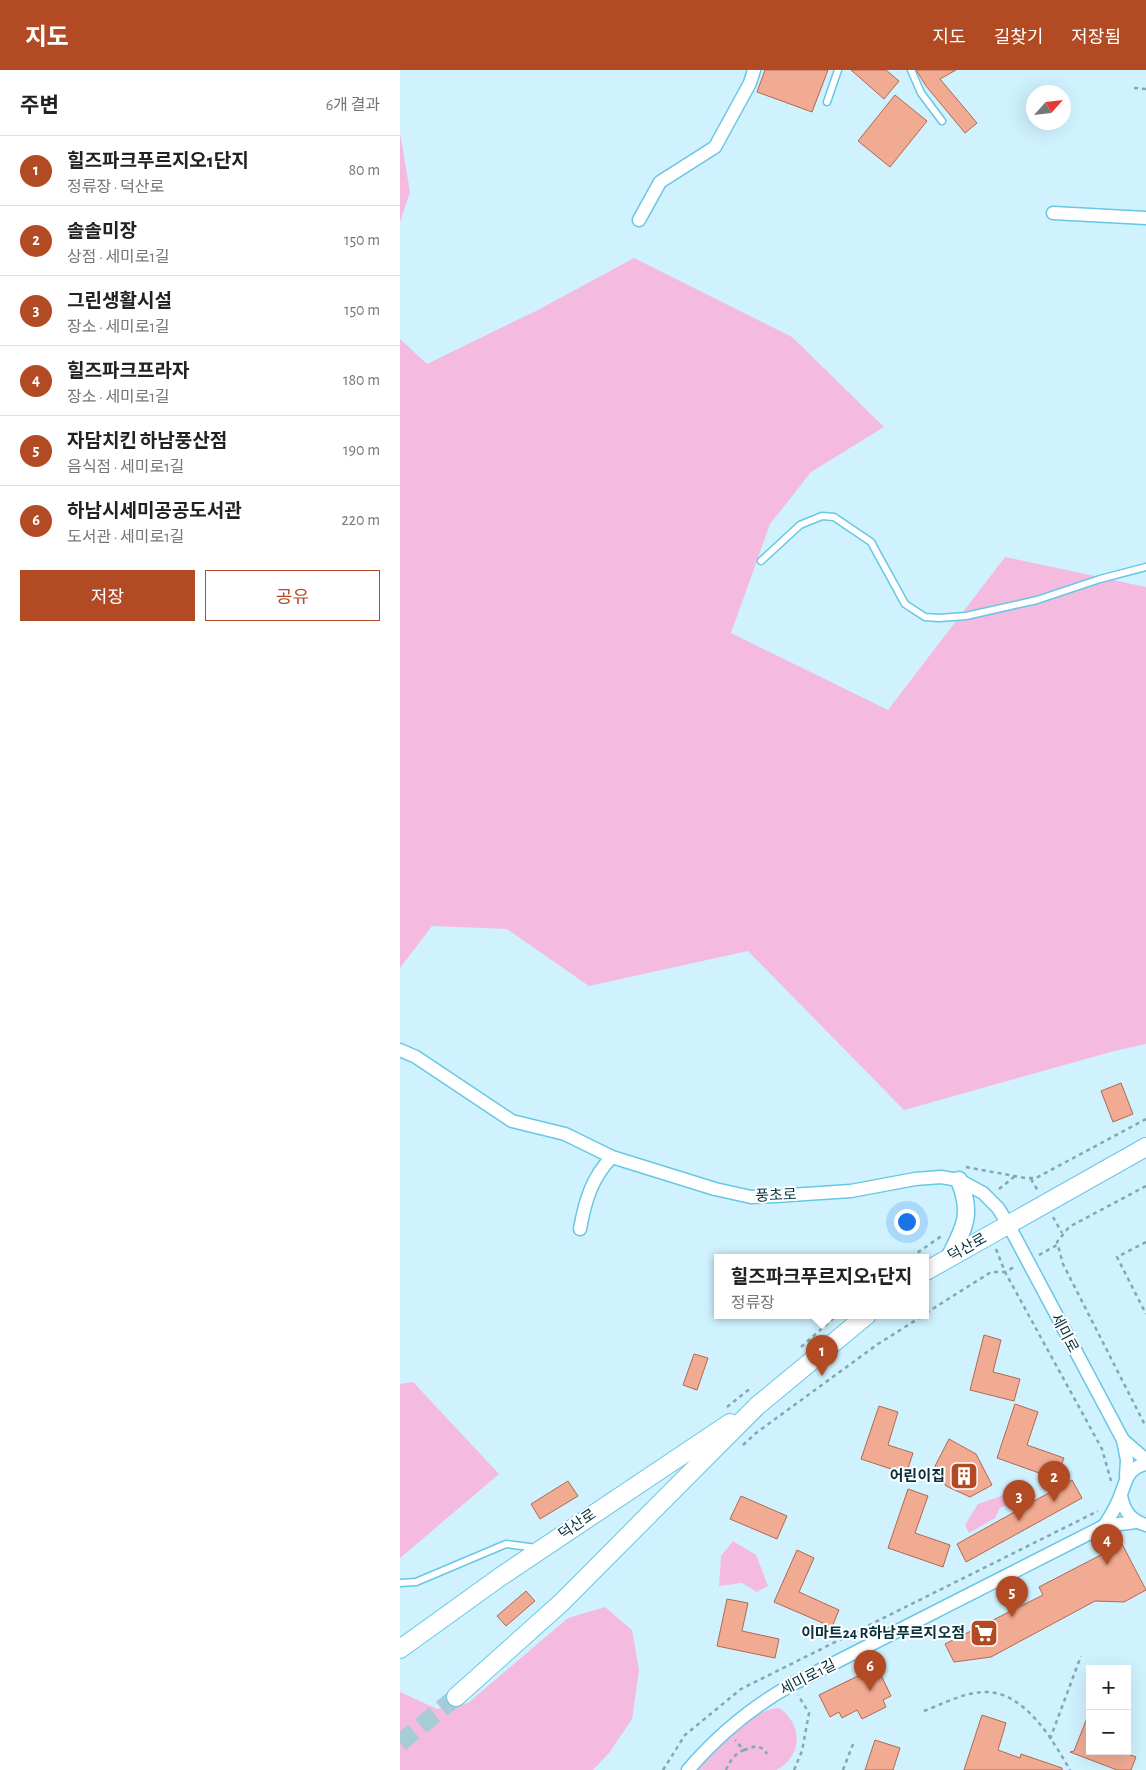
<!DOCTYPE html>
<html lang="ko">
<meta charset="utf-8">
<style>
:root{--surface:#fff;--page:#f6f6f6;--text:#222;--muted:#767676;--line:#e0e0e0;--accent:#b24b23}
body{margin:0;font-family:"Alegreya Sans","Noto Sans KR",sans-serif;background:var(--page);color:var(--text)}
.controls{position:absolute;right:15px;bottom:15px;display:grid;overflow:hidden;border-radius:0px;box-shadow:0 5px 20px #0002}
.controls button{width:45px;height:45px;display:grid;place-items:center;padding:0;border:0;border-bottom:1px solid var(--line);background:var(--surface);color:var(--text);font:25px sans-serif}
.compass{position:absolute;left:626px;top:15px;width:45px;height:45px;border-radius:50%;background:var(--surface);box-shadow:0 5px 20px #0002;rotate:63deg}
.you{position:absolute;left:506px;top:1151px;width:18px;height:18px;margin:-12px;border:4px solid #fff;border-radius:50%;background:#1a73e8;box-shadow:0 0 0 8px #1a73e833}
.badge{display:grid;place-items:center;width:32px;height:32px;border-radius:50%;background:var(--accent);color:#fff;font-size:16px;font-weight:700}
.pin{position:absolute;translate:-50% -41px;filter:drop-shadow(0 1px 2px #0008)}
.pin::after{content:'';position:absolute;top:26px;width:18px;height:15px;background:inherit;clip-path:polygon(0 0,100% 0,50% 100%)}
.popup{position:absolute;left:314px;top:1184px;width:215px;height:65px;box-sizing:border-box;display:grid;place-content:center;border-radius:0px;background:var(--surface);filter:drop-shadow(0 1px 4px #0005);font-size:16px;white-space:nowrap;color:var(--muted)}
.popup b{font-size:19px;color:var(--text)}
.popup::after{content:'';position:absolute;left:50%;top:100%;margin-left:-10px;border:10px solid transparent;border-top-color:var(--surface)}
.list{margin:0;padding:0;list-style:none}
h2{display:flex;justify-content:space-between;align-items:center;height:65px;margin:0;padding:0 20px;font-size:21px}
h2 small{font-size:16px;font-weight:400;color:var(--muted)}
.list li{display:grid;grid-template-columns:32px 1fr auto;gap:15px;align-items:center;box-sizing:border-box;height:70px;padding:0 20px;border-top:1px solid var(--line)}
.list b{display:block;font-size:19px;white-space:nowrap}
.list p{margin:0;font-size:16px;white-space:nowrap;color:var(--muted)}
.list em{font-size:16px;font-style:normal;color:var(--muted)}
.actions{display:flex;gap:10px;padding:15px 20px}
.actions a{flex:1;padding:11px 0;border:1px solid var(--accent);border-radius:0px;text-align:center;font-size:18px;color:var(--accent)}
.actions .main{background:var(--accent);color:#fff}
.map{position:relative;flex:none;width:746px;height:1700px;overflow:hidden}
header{display:flex;align-items:center;gap:30px;box-sizing:border-box;height:70px;padding:0 25px;background:var(--accent);color:#fff}
header strong{font-size:24px}
nav{display:flex;gap:28px;margin-inline-start:auto;font-size:18px}
main{display:flex}
aside{flex:1;background:var(--surface)}
.map>svg:first-child{display:block}
.green{fill:#f5bae0}
.building{fill:#f1ab92;stroke:#b06950}
.lines{fill:none;stroke-linecap:round;stroke-linejoin:round}
.secondary-tunnel{stroke:#a7ccd7;stroke-width:18;stroke-dasharray:18 9;stroke-linecap:butt}
.service-casing{stroke:#67c7e4;stroke-width:9}
.minor-casing{stroke:#67c7e4;stroke-width:15}
.tertiary-casing{stroke:#67c7e4;stroke-width:19}
.secondary-casing{stroke:#67c7e4;stroke-width:20}
.path{stroke:#81a8b4;stroke-width:2.5;stroke-dasharray:4 4;stroke-linecap:butt}
.service{stroke:#fff;stroke-width:6}
.minor{stroke:#fff;stroke-width:12}
.tertiary{stroke:#fff;stroke-width:16}
.secondary{stroke:#fff;stroke-width:18}
.labels{text-anchor:middle;stroke-width:4;stroke-linejoin:round;paint-order:stroke}
.street-label{font-size:15px;fill:#05323d;stroke:#fff}
.poi-label{font-size:15px;font-weight:bold;fill:#05323d;stroke:#fff;text-anchor:end}
</style>
<header>
<strong>지도</strong>
<nav><a>지도</a><a>길찾기</a><a>저장됨</a></nav>
</header>
<main>
<aside>
<h2>주변<small>6개 결과</small></h2>
<ul class="list">
<li><span class="badge">1</span><div><b>힐즈파크푸르지오1단지</b><p>정류장 · 덕산로</p></div><em>80 m</em></li>
<li><span class="badge">2</span><div><b>솔솔미장</b><p>상점 · 세미로1길</p></div><em>150 m</em></li>
<li><span class="badge">3</span><div><b>그린생활시설</b><p>장소 · 세미로1길</p></div><em>150 m</em></li>
<li><span class="badge">4</span><div><b>힐즈파크프라자</b><p>장소 · 세미로1길</p></div><em>180 m</em></li>
<li><span class="badge">5</span><div><b>자담치킨 하남풍산점</b><p>음식점 · 세미로1길</p></div><em>190 m</em></li>
<li><span class="badge">6</span><div><b>하남시세미공공도서관</b><p>도서관 · 세미로1길</p></div><em>220 m</em></li>
</ul>
<div class="actions"><a class="main">저장</a><a>공유</a></div>
</aside>
<div class="map">
<svg width="746" height="1700" viewBox="0 0 746 1700">
<rect width="100%" height="100%" fill="#cff2fe"/>
<g class="green">
<path d="M0 63 10 122 0 152Z"/>
<path d="M234 188 392 267 484 357 411 402 370 454 331 563 488 640 605 487 746 517V974L714 981 504 1040 348 881 189 916 107 859 32 856 0 898V269L27 294 138 240Z"/>
<path d="M13 1312 99 1404 0 1488V1314Z"/>
<path d="M615 1411 637 1426 620 1435 614 1432 600 1438 595 1448 569 1463 565 1455 578 1434 601 1426Z"/>
<path d="M333 1471 356 1485 368 1516 357 1522 342 1513 319 1516 321 1486Z"/>
<path d="M205 1537 232 1560 239 1600 232 1649 209 1683 193 1700H0V1622L37 1639 68 1633 168 1548Z"/>
<path d="M379 1638C403 1654 403 1687 376 1700H296C316 1678 348 1640 379 1638Z"/>
</g>
<g class="building">
<path d="M365 0H428L412 42 357 22Z"/>
<path d="M451 0H486L499 11 484 29Z"/>
<path d="M516 0H556L540 9 577 53 565 63 526 16Z"/>
<path d="M495 25 527 51 490 97 458 71Z"/>
<path d="M721 1013 733 1044 713 1052 701 1021Z"/>
<path d="M584 1265 601 1270 593 1302 620 1309 614 1331 570 1320Z"/>
<path d="M294 1284 308 1288 297 1320 283 1315Z"/>
<path d="M615 1334 638 1342 627 1375 664 1388 656 1409 597 1388Z"/>
<path d="M479 1336 498 1342 488 1375 513 1383 506 1404 461 1389Z"/>
<path d="M549 1369 576 1384 592 1415 570 1427 546 1416 535 1396Z"/>
<path d="M672 1410 682 1428 566 1492 557 1474Z"/>
<path d="M168 1411 178 1426 140 1449 131 1434Z"/>
<path d="M508 1419 528 1426 515 1463 550 1475 543 1497 488 1478Z"/>
<path d="M341 1426 387 1446 377 1469 330 1449Z"/>
<path d="M722 1474 746 1520 724 1532 695 1531 591 1587 554 1592 545 1574 643 1525 639 1517Z"/>
<path d="M397 1480 414 1488 399 1522 439 1540 432 1557 374 1532Z"/>
<path d="M126 1521 135 1531 106 1556 97 1546Z"/>
<path d="M327 1529 348 1533 342 1561 379 1569 375 1588 317 1576Z"/>
<path d="M468 1601 473 1610 481 1605 491 1626 483 1630 486 1637 462 1649 457 1640 442 1648 439 1642 430 1647 419 1625Z"/>
<path d="M689 1643 690 1681H720L736 1687 731 1700H717L670 1682 674 1681Z"/>
<path d="M582 1645 606 1653 598 1680 620 1688 621 1684 662 1698V1700H564Z"/>
<path d="M475 1670 500 1678 493 1700H465Z"/>
</g>
<g class="lines">
<path class="secondary-tunnel" d="M0 1673 56 1627"/>
<defs>
<g id="service">
<path d="M511 0 521 23 542 51"/>
<path d="M427 32 438 0"/>
<path d="M361 491 400 455 422 446 434 447 471 472 505 534 525 547 539 548 566 546 637 530 700 509 746 497"/>
<path d="M0 1513 16 1512 106 1474 137 1478"/>
</g>
<g id="minor">
<path d="M653 143 746 148"/>
<path d="M239 150 260 112 315 77 350 13 354 0"/>
<path d="M0 980 16 987 112 1051 165 1064 212 1087 315 1119 351 1127 375 1126 451 1121 515 1109 541 1107 559 1110 583 1123 598 1138 608 1154 723 1370 727 1390 726 1406"/>
<path d="M180 1159C185 1131 192 1107 212 1087"/>
<path d="M723 1370 746 1390"/>
<path d="M721 1426C724 1441 731 1451 746 1455"/>
<path d="M704 1456C710 1447 715 1439 719 1429 726 1413 726 1398 746 1394"/>
<path d="M288 1700C318 1665 350 1638 391 1615L704 1456 736 1452"/>
</g>
<path id="tertiary" d="M551 1184C566 1155 572 1142 559 1110"/>
<g id="secondary">
<path d="M526 1201 746 1077"/>
<path d="M0 1579 100 1507 330 1353"/>
<path d="M56 1627 161 1533 357 1336 467 1245"/>
</g>
</defs>
<use href="#service" class="service-casing"/>
<use href="#minor" class="minor-casing"/>
<use href="#tertiary" class="tertiary-casing"/>
<use href="#secondary" class="secondary-casing"/>
<g class="path">
<path d="M734 18 746 19"/>
<path d="M566 1097 625 1108H636L746 1049"/>
<path d="M631 1109 638 1121"/>
<path d="M746 1116 669 1157 657 1172 663 1194 746 1357"/>
<path d="M599 1119 615 1106"/>
<path d="M653 1147 662 1163"/>
<path d="M746 1172 717 1187 746 1244"/>
<path d="M596 1179 605 1202 702 1379 711 1411"/>
<path d="M639 1185 657 1175"/>
<path d="M511 1187 543 1165"/>
<path d="M526 1243 591 1202H605L616 1196"/>
<path d="M401 1277 437 1245"/>
<path d="M327 1337 352 1317"/>
<path d="M343 1375 356 1363 478 1274 524 1245"/>
<path d="M524 1641C542 1634 563 1623 583 1622 624 1620 652 1669 670 1700"/>
<path d="M650 1669 681 1586"/>
<path d="M344 1680 356 1676 364 1679 367 1684"/>
<path d="M263 1700 285 1665 341 1619 698 1441"/>
<path d="M326 1700C330 1691 334 1684 344 1680L335 1670"/>
<path d="M394 1700 402 1681 409 1643 398 1625"/>
<path d="M443 1700 453 1674"/>
</g>
<use href="#service" class="service"/>
<use href="#minor" class="minor"/>
<use href="#tertiary" class="tertiary"/>
<use href="#secondary" class="secondary"/>
</g>
<defs>
<symbol id="building-square" viewBox="-11 -11 22 22"><rect x="-9" y="-9" width="18" height="18" rx="4" fill="#b24b23" stroke="#fff"/><path d="M-4-6H4V6H1V3H-1V6H-4ZM-2.5-4.3h1.7v1.8h-1.7ZM.8-4.3h1.7v1.8H.8ZM-2.5-1h1.7V.8h-1.7ZM.8-1h1.7V.8H.8Z" fill="#fff"/></symbol>
<symbol id="supermarket-square" viewBox="-11 -11 22 22"><rect x="-9" y="-9" width="18" height="18" rx="4" fill="#b24b23" stroke="#fff"/><path d="M-6-5.5h2.5l.6 2H6L4.5 2H-2.5L-4.4-4H-6ZM-1.5 3.2a1.3 1.3 0 1 0 .1 0ZM3 3.2a1.3 1.3 0 1 0 .1 0Z" fill="#fff"/></symbol>
</defs>
<g fill-rule="evenodd">
<use href="#building-square" x="548" y="1390" width="32" height="32"/>
<use href="#supermarket-square" x="568" y="1547" width="32" height="32"/>
</g>
<g class="labels">
<g class="street-label">
<text transform="translate(376 1125) rotate(-2)" y="5">풍초로</text>
<text transform="translate(567 1177) rotate(-29)" y="5">덕산로</text>
<text transform="translate(665 1263) rotate(62)" y="5">세미로</text>
<text transform="translate(177 1454) rotate(-34)" y="5">덕산로</text>
<text transform="translate(408 1607) rotate(-27)" y="5">세미로1길</text>
</g>
<g class="poi-label">
<text x="545" y="1411">어린이집</text>
<text x="565" y="1568">이마트24 R하남푸르지오점</text>
</g>
</g>
</svg>
<div class="controls">
<button>+</button>
<button>−</button>
</div>
<svg class="compass" viewBox="-18 -18 36 36"><path d="M0-13l5 13h-10z" fill="#e53935"/><path d="M0 13l5-13h-10z" fill="#767676"/></svg>
<div class="you"></div>
<div class="pin badge" style="left:422px;top:1306px">1</div>
<div class="popup"><b>힐즈파크푸르지오1단지</b>정류장</div>
<div class="pin badge" style="left:654px;top:1432px">2</div>
<div class="pin badge" style="left:619px;top:1451px">3</div>
<div class="pin badge" style="left:707px;top:1495px">4</div>
<div class="pin badge" style="left:612px;top:1547px">5</div>
<div class="pin badge" style="left:470px;top:1621px">6</div>
</div>
</main>
